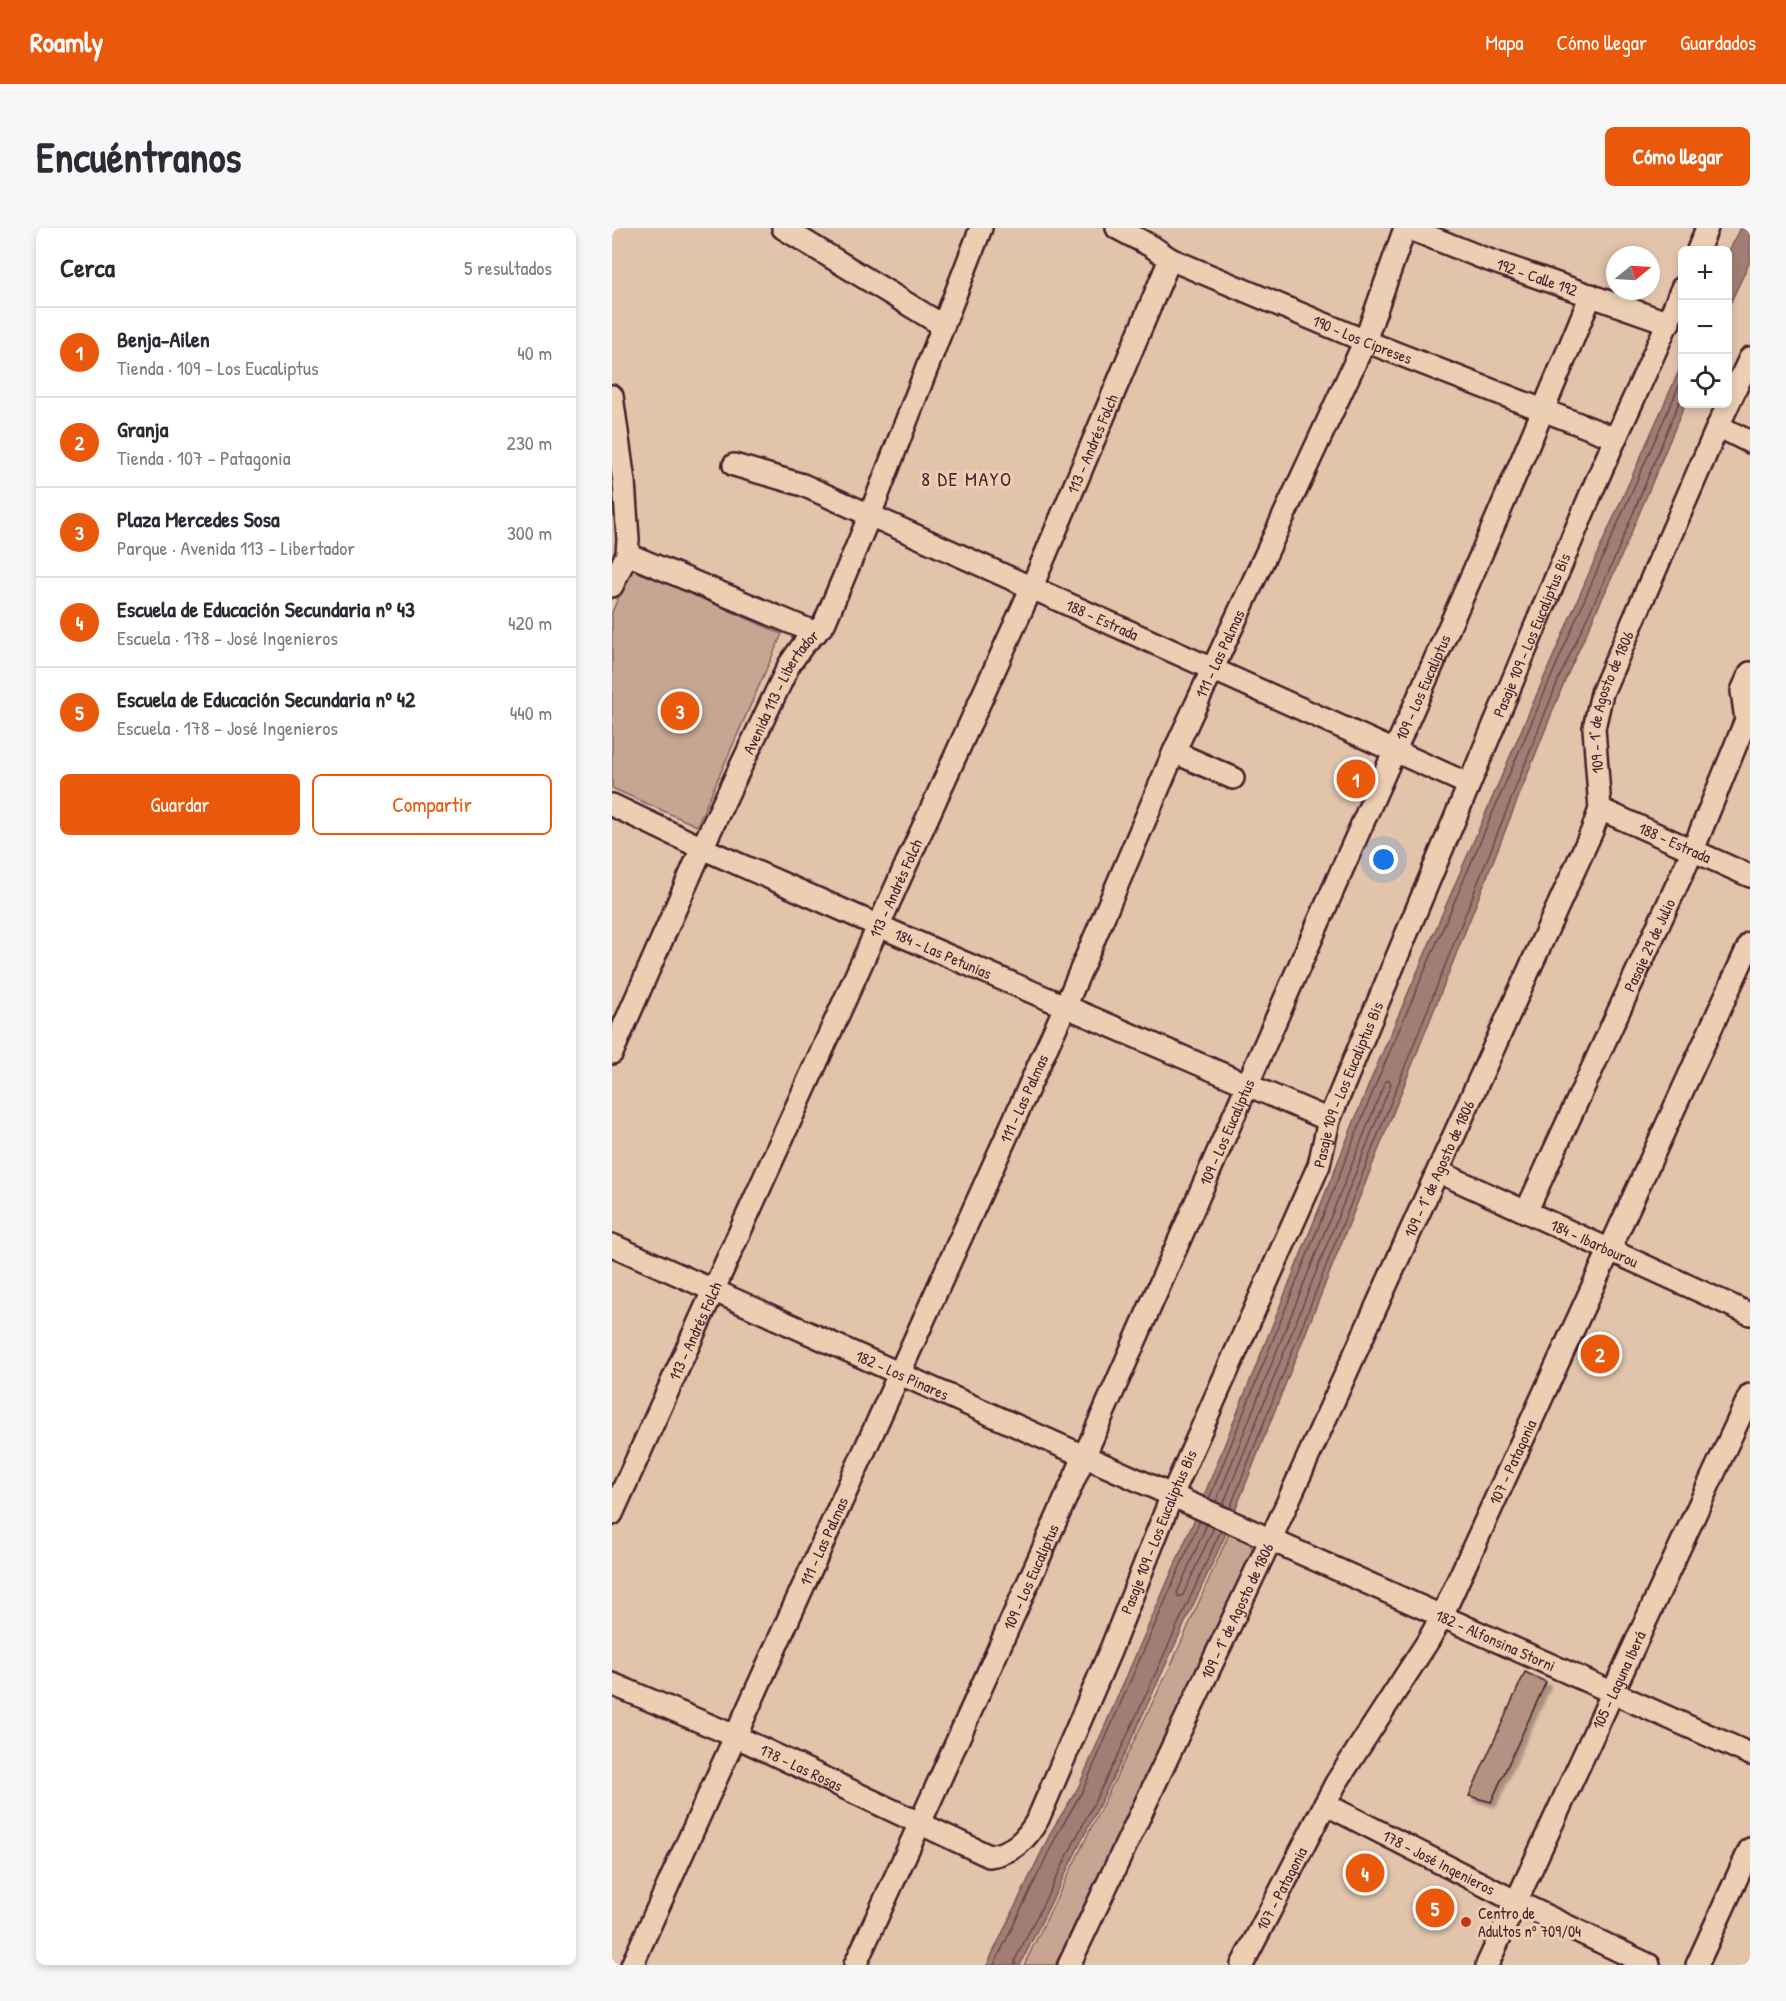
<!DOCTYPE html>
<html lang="es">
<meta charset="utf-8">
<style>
:root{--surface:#fff;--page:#f7f7f7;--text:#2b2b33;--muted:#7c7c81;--line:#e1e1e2;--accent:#ea580c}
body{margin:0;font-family:"Patrick Hand",sans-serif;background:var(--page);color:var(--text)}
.controls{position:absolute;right:18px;top:18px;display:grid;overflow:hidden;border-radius:9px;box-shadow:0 3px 9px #0003}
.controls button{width:54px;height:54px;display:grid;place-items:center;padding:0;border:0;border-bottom:2px solid var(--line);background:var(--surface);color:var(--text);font:30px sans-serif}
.compass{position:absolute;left:994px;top:18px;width:54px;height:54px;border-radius:50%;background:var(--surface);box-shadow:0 3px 9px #0003;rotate:72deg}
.you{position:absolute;left:772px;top:632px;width:21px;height:21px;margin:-15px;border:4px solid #fff;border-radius:50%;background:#1a73e8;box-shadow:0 0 0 9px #1a73e833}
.badge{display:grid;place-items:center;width:39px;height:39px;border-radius:50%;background:var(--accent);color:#fff;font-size:20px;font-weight:700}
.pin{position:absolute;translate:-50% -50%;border:3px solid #fff;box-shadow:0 2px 6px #0006}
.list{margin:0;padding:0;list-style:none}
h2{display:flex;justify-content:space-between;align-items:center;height:78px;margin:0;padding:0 24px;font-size:26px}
h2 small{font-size:20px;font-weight:400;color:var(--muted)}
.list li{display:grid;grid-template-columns:39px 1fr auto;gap:18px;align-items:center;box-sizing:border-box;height:90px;padding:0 24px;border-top:2px solid var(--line)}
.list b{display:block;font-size:22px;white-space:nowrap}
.list p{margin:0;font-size:20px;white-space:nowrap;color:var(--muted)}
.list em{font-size:20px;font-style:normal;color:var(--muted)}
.actions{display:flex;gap:12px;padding:18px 24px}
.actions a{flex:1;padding:14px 0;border:2px solid var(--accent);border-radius:9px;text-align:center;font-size:21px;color:var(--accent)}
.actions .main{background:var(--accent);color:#fff}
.icon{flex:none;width:33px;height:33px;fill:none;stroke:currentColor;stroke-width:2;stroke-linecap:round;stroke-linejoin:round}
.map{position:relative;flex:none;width:1138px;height:1737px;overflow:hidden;border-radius:9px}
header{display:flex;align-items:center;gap:36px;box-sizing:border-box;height:84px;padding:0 30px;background:var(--accent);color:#fff}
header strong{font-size:28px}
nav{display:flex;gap:33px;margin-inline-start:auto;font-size:21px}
.intro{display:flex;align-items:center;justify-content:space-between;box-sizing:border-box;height:144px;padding:0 36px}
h1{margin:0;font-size:42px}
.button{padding:15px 27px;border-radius:9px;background:var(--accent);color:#fff;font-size:21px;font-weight:700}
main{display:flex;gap:36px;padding:0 36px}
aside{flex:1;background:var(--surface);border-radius:9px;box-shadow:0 3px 9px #0003}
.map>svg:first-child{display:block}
.green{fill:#c6a693;stroke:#88625f;stroke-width:1.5}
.water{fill:#a17e75;stroke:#7e5857;stroke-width:1.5}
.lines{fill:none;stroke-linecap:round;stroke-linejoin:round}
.shore{stroke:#6d4549;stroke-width:1.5}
.building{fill:#b39183;stroke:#4a1f2b;stroke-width:1.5;filter:url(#shadow)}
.minor-casing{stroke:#4a1f2b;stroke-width:26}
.minor{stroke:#eccfb3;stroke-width:21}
.poi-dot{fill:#c8321e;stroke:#eccfb3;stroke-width:2}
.labels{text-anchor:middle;stroke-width:6;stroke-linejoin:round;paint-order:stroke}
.street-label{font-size:16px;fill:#4a1f2b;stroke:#eccfb3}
.poi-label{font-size:16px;fill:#4a1f2b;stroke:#eccfb3;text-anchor:start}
.quarter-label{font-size:20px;letter-spacing:1.5px;fill:#4a1f2b;stroke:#eccfb3}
</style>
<header>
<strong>Roamly</strong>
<nav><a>Mapa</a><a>Cómo llegar</a><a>Guardados</a></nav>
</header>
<div class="intro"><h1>Encuéntranos</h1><a class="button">Cómo llegar</a></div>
<main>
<aside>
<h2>Cerca<small>5 resultados</small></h2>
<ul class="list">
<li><span class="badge">1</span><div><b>Benja-Ailen</b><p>Tienda · 109 - Los Eucaliptus</p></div><em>40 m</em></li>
<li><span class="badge">2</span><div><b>Granja</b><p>Tienda · 107 - Patagonia</p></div><em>230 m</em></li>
<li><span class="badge">3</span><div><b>Plaza Mercedes Sosa</b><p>Parque · Avenida 113 - Libertador</p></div><em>300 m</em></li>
<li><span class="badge">4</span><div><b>Escuela de Educación Secundaria nº 43</b><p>Escuela · 178 - José Ingenieros</p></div><em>420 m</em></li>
<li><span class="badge">5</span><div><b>Escuela de Educación Secundaria nº 42</b><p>Escuela · 178 - José Ingenieros</p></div><em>440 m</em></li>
</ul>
<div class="actions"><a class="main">Guardar</a><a>Compartir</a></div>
</aside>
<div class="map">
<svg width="1138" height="1737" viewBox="0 0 1138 1737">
<defs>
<filter id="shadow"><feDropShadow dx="4.5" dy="4.5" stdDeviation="1.5" flood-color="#0004"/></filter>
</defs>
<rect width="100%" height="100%" fill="#e2c4ab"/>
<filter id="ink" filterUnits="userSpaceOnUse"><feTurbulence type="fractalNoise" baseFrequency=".0167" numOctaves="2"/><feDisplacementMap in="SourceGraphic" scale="12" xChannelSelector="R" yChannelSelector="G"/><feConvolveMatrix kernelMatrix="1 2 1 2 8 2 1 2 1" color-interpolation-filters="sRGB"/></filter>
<g filter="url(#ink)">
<g class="green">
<path d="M20 339 170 406 85 598 0 560V384Z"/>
<path d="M617 1306 638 1314 641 1325 443 1737H412L561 1433Z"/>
</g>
<g class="water">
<path d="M1129 0H1138V33L1116 80V25Z"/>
<path d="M1070 136V176H1073L1006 336 953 452 613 1308 514 1523 408 1737H375L440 1602 466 1560 581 1295 760 849 984 329Z"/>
</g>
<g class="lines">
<g class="shore">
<path d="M597 1271 766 851 990 331 1070 151"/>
<path d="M604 1274 773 854 777 852 779 856 611 1277"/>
<path d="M618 1280 947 450 1001 334 1067 174 1070 170"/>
<path d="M595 1296 565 1365 567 1369 571 1367 602 1299"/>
<path d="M382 1737 446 1605 471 1562 588 1293"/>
<path d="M403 1737V1732L509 1521 609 1302"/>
</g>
</g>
<g class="building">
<path d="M734 538 760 550 754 564 728 553Z"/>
<path d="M982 1114 1000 1122 994 1138 975 1131Z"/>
<path d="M913 1444 934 1454 879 1574 857 1568Z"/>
</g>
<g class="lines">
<defs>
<g id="minor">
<path d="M171 0 330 97"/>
<path id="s1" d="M505 0 539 18 558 31 753 113 1003 210"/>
<path id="s2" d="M796 0 871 30 1057 95"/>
<path d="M1086 22 1095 0"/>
<path d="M0 168 12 254 16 311 15 326 0 358"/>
<path d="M1106 198 1138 214"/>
<path id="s3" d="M122 237 191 257 856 556"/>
<path d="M15 326 204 405"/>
<path d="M562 524 621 550"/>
<path id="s4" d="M0 577 90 620 267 698 717 892"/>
<path id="s5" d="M988 581 1138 648"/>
<path id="s6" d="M0 825 90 620 177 437 191 417 212 396 258 287 369 0"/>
<path id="s7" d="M827 944 1138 1086"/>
<path id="s8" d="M914 984 1081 622 1134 492 1130 463 1138 445"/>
<path id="s9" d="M0 1017 1138 1526"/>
<path id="s10" d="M0 1286 419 361 558 31"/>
<path id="s11" d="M0 1456 123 1508 377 1628C401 1625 414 1612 426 1591L499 1421 560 1267 707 937 717 892C804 684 890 475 978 268 1008 198 1042 130 1070 60"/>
<path id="s12" d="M713 1576 905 1674 1037 1737"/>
<path id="s13" d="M20 1737 453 779 562 524 753 113 793 0"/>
<path id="s14" d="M243 1737C393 1412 536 1084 679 757 780 527 884 299 979 67"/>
<path id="s15" d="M457 1737 658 1313 980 603 988 581 982 500 990 465 1106 198 1138 130"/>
<path id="s16" d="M630 1737 724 1555 816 1413 829 1390 1138 715"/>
<path id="s17" d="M875 1737 1138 1167"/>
<path d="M1085 1737 1138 1621"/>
</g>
</defs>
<use href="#minor" class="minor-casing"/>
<use href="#minor" class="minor"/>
</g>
</g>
<circle class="poi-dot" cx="854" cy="1694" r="6"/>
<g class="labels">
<g class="street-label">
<text dy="6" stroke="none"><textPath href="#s2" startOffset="138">192 - Calle 192</textPath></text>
<text dy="6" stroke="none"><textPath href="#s1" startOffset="270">190 - Los Cipreses</textPath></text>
<text dy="6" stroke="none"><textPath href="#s10" startOffset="1173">113 - Andrés Folch</textPath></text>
<text dy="6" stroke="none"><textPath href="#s3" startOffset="400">188 - Estrada</textPath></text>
<text dy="6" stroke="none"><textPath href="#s11" startOffset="1762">Pasaje 109 - Los Eucaliptus Bis</textPath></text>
<text dy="6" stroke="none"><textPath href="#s13" startOffset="1437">111 - Las Palmas</textPath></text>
<text dy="6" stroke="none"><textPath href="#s14" startOffset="1398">109 - Los Eucaliptus</textPath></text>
<text dy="6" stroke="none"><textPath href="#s6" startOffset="399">Avenida 113 - Libertador</textPath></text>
<text dy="6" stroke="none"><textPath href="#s15" startOffset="1382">109 - 1° de Agosto de 1806</textPath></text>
<text dy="6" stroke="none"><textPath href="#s5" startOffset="82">188 - Estrada</textPath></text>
<text dy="6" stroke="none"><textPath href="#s10" startOffset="687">113 - Andrés Folch</textPath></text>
<text dy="6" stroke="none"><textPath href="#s8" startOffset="294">Pasaje 29 de Julio</textPath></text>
<text dy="6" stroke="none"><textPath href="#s4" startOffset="363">184 - Las Petunias</textPath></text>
<text dy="6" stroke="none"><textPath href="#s11" startOffset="1276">Pasaje 109 - Los Eucaliptus Bis</textPath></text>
<text dy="6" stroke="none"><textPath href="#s13" startOffset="951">111 - Las Palmas</textPath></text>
<text dy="6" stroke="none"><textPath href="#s14" startOffset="912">109 - Los Eucaliptus</textPath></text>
<text dy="6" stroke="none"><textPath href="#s15" startOffset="878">109 - 1° de Agosto de 1806</textPath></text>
<text dy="6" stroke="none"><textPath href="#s7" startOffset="171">184 - Ibarbourou</textPath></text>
<text dy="6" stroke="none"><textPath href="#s10" startOffset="201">113 - Andrés Folch</textPath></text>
<text dy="6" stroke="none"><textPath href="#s9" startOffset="318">182 - Los Pinares</textPath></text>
<text dy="6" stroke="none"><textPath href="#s16" startOffset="572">107 - Patagonia</textPath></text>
<text dy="6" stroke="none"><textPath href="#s11" startOffset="790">Pasaje 109 - Los Eucaliptus Bis</textPath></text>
<text dy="6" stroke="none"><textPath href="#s13" startOffset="465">111 - Las Palmas</textPath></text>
<text dy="6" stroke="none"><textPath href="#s14" startOffset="426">109 - Los Eucaliptus</textPath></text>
<text dy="6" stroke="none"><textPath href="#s15" startOffset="392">109 - 1° de Agosto de 1806</textPath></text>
<text dy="6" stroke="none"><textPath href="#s9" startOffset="968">182 - Alfonsina Storni</textPath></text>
<text dy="6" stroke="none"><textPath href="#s17" startOffset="314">105 - Laguna Iberá</textPath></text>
<text dy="6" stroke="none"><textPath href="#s11" startOffset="207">178 - Las Rosas</textPath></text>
<text dy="6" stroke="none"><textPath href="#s12" startOffset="128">178 - José Ingenieros</textPath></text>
<text dy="6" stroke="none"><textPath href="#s16" startOffset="86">107 - Patagonia</textPath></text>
</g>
<g class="poi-label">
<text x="866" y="1691">Centro de<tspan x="866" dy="18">Adultos nº 709/04</tspan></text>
</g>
<g class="quarter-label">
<text x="355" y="258">8 DE MAYO</text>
</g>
</g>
</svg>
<div class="controls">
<button>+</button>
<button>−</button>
<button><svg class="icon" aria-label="locate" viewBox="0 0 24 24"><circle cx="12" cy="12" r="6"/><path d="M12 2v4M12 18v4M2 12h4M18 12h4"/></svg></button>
</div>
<svg class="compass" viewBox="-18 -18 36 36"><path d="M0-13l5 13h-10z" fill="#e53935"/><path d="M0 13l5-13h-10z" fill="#7c7c81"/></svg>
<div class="you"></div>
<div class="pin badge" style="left:744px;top:551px">1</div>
<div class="pin badge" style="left:988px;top:1126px">2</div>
<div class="pin badge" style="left:68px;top:483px">3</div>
<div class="pin badge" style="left:753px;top:1645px">4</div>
<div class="pin badge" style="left:823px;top:1680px">5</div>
</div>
</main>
